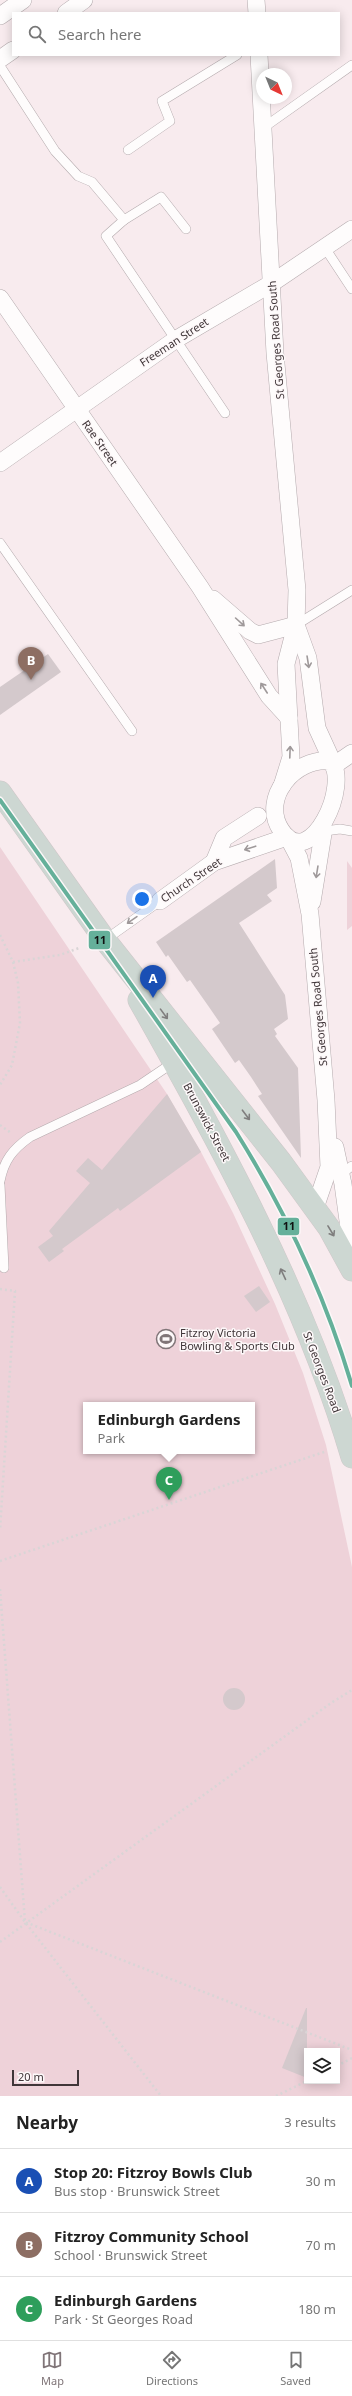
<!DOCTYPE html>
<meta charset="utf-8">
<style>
:root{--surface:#fff;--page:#f6f6f6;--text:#222;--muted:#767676;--line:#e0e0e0;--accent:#807578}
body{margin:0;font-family:"Noto Sans",sans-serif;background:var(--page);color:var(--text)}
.controls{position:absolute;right:12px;bottom:12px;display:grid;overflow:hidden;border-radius:0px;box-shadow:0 2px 10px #0003}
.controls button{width:36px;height:36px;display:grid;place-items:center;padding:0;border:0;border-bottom:1px solid var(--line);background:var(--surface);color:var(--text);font:20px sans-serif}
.compass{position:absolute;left:256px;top:68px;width:36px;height:36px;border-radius:50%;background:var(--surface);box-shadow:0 2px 10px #0003;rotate:137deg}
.scale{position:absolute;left:12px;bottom:10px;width:67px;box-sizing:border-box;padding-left:4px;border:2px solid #403639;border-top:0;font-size:11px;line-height:14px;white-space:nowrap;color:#403639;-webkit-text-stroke:3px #fdf8f9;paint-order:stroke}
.you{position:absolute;left:142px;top:899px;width:14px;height:14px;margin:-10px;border:3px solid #fff;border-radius:50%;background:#1a73e8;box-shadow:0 0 0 6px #1a73e833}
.badge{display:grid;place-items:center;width:26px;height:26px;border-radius:50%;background:var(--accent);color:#fff;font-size:13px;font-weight:700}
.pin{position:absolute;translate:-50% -33px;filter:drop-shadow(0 1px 2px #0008)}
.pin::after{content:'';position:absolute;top:21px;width:14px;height:12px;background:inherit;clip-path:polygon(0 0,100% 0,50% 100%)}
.popup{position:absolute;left:83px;top:1402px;width:172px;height:52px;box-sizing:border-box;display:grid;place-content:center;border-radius:0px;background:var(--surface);filter:drop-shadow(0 1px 3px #0005);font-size:13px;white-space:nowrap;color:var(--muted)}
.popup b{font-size:15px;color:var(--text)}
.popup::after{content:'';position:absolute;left:50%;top:100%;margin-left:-8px;border:8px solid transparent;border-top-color:var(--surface)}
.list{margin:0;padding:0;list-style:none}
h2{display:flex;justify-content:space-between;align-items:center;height:52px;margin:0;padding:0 16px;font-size:17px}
h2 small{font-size:13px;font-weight:400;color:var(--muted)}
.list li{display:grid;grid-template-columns:26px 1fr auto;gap:12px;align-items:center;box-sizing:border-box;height:64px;padding:0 16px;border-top:1px solid var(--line)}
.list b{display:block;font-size:15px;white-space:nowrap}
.list p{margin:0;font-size:13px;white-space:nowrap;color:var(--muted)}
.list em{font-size:13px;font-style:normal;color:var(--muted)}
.icon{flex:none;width:22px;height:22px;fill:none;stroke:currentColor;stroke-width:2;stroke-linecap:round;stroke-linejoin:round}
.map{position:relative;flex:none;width:352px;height:2096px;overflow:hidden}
.search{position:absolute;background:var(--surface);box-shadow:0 2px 10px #0003;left:12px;right:12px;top:12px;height:44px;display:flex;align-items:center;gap:10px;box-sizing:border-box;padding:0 14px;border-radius:0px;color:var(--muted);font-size:15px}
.sheet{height:244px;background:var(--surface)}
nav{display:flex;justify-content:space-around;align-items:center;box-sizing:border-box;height:56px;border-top:1px solid var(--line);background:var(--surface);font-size:11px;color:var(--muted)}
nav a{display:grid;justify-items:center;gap:2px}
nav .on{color:var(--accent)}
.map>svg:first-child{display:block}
.green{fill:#eed2d9;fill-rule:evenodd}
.building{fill:#d4c9cc}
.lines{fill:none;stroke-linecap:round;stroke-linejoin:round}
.lane-casing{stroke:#b4aaad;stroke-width:10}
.street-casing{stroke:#b4aaad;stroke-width:18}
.highway-casing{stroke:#cfc8c9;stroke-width:23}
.path{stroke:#d9d5d6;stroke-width:2.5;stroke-dasharray:2 3;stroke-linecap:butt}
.lane{stroke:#fefcfc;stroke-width:9}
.street{stroke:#fefcfc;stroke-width:17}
.highway{stroke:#cdd7d2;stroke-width:22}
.tram-1-casing{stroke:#fdf8f9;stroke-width:7}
.tram-1{stroke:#65b09a;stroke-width:4}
.oneway{stroke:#9f999a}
.oneway2{stroke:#7f7e7e}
.labels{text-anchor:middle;stroke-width:3;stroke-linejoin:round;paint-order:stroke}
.street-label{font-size:11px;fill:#403639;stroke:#fdf8f9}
.poi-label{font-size:11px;fill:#403639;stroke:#fdf8f9;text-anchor:start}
.line-badge{stroke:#fdf8f9;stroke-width:1.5}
.pale-badge-label{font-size:11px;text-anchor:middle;font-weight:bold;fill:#111}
</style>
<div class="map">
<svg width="352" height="2096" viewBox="0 0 352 2096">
<rect width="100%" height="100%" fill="#f8ebee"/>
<g class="green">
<path d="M0 847 167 1094 201 1152 233 1213 275 1304 303 1373 326 1445 352 1567V2096H0ZM86 1405H252V1451H86ZM307 2051H337V2081H307Z"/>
<path d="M347 861 352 868V926L347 930Z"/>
</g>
<g class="building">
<path d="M48 654 61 672 0 715V687Z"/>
<path d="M275 859 277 888 267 895 272 901 239 923 285 995 288 1019 274 1029 277 1034 275 1036 298 1068 301 1158 258 1096 262 1094 251 1077 239 1060 235 1063 212 1029 220 1023 209 1007 190 980 187 982 168 955 166 957 156 942Z"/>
<path d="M167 1094 201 1152 120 1211 118 1208 62 1249 64 1251 49 1262 38 1247 53 1236 49 1231 90 1183 76 1171 88 1158 102 1170Z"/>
<path d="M259 1286 270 1302 256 1312 244 1296Z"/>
<circle cx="234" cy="1699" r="11"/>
<path d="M306 2008H307V2078L282 2068Z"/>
</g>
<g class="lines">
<defs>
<g id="lane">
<path d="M0 66 55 151 78 176 92 182 124 220 161 197 186 229"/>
<path d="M263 128 352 65"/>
<path d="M128 150 170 121 162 101 237 55"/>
<path d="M124 220 106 236 225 413"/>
<path d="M325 248 352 289"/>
<path d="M0 543 132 731"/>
<path d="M296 625 352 590"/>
<path d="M325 831 340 829 352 831"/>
<path d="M105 940 160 901"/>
<path d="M341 1174 352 1166"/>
<path d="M0 1181C4 1160 13 1149 30 1137L140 1085 174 1062"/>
<path d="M0 1185 4 1268"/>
</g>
<g id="street">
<path d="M256 0 257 13"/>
<path d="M66 13 84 0"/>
<path d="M0 16 23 0"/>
<path d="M259 55 275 353 297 590 296 625 286 664 291 757 282 786"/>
<path d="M0 59 13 50"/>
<path d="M0 298 200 587 269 696 289 718"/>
<path d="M0 463 175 340 272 283 352 229"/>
<path d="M213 599 250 631 258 635 296 625"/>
<path d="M296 625 308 658 317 728 333 763"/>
<path d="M330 761C352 782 310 875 281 830 260 798 295 757 330 761Z"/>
<path d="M336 764 352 753"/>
<path d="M289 839 299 858 310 914 326 1100 329 1167 315 1208"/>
<path d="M214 862 224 838 258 816"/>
<path d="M160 901 214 862 287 837"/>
<path d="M312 902 323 834"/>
<path d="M335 1147 343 1184 352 1250"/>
</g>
<g id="highway">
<path d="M0 792 105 940 281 1162 329 1228 352 1270"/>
<path d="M139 1000C221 1146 304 1295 352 1457"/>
</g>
</defs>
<use href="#lane" class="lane-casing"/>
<use href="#street" class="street-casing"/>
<use href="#highway" class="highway-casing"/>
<g class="path">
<path d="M0 935 13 962 18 983 20 1023 12 1065 0 1085"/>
<path d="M13 962 60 955 79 948"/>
<path d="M0 1125 11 1133"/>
<path d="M0 1289 15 1291 0 1530"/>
<path d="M0 1561 327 1451"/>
<path d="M0 1589 25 1922 352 2050"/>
<path d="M0 1887 25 1922 161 2096"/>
<path d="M0 1942 331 1703 352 1690"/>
<path d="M337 2066 352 2058"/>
<path d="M276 2096 307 2081"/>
</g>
<use href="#lane" class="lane"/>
<use href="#street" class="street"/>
<use href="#highway" class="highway"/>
<defs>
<path id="tram-1" d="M0 800 236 1132C286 1212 325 1295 352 1386"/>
</defs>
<use href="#tram-1" class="tram-1-casing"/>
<use href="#tram-1" class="tram-1"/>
</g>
<defs><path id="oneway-shaft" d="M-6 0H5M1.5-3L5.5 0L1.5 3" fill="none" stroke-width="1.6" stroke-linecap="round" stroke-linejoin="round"/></defs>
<g class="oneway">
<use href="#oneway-shaft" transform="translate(240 622) rotate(42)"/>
<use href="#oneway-shaft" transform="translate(308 662) rotate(81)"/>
<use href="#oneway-shaft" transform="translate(264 688) rotate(-123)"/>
<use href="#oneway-shaft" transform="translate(290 752) rotate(-88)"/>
<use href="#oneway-shaft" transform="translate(250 848) rotate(162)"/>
<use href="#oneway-shaft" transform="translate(317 872) rotate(99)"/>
<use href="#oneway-shaft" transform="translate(132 920) rotate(145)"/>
</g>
<g class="oneway2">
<use href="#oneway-shaft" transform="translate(164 1014) rotate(54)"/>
<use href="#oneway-shaft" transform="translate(246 1115) rotate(53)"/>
<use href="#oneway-shaft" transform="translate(331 1231) rotate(59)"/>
<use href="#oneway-shaft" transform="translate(283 1274) rotate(-115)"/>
</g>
<defs>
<symbol id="stadium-ring" viewBox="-11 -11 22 22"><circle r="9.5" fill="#fdf8f9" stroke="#807578" stroke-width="1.5"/><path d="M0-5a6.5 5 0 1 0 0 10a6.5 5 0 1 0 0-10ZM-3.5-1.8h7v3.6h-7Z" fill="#807578"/></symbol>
</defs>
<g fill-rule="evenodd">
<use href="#stadium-ring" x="155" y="1328" width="22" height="22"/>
</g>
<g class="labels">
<g class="street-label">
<text transform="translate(276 340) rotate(-94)" y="4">St Georges Road South</text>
<text transform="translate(174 342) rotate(-33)" y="4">Freeman Street</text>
<text transform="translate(100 443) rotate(55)" y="4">Rae Street</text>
<text transform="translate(191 880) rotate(-34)" y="4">Church Street</text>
<text transform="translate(318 1007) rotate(-95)" y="4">St Georges Road South</text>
<text transform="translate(207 1122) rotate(62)" y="4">Brunswick Street</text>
<text transform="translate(322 1372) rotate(69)" y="4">St Georges Road</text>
</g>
<g class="poi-label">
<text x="180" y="1337">Fitzroy Victoria<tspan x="180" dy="13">Bowling &amp; Sports Club</tspan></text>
</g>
</g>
<g class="line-badge">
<rect x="88" y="930" width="23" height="20" rx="4" fill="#65b09a"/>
<rect x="277" y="1217" width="23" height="19" rx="4" fill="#65b09a"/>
</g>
<g class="pale-badge-label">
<text x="100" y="944">11</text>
<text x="289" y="1230">11</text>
</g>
</svg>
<div class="controls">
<button><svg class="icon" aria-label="layers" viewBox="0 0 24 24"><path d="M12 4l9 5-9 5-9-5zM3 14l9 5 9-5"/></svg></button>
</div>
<svg class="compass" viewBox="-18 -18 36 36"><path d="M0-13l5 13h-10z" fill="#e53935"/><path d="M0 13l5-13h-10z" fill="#767676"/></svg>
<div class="scale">20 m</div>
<div class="you"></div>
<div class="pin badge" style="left:153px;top:998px;background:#1a4fb4">A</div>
<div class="pin badge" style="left:31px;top:680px;background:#8d6e63">B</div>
<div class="pin badge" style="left:169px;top:1500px;background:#2e9e5b">C</div>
<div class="popup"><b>Edinburgh Gardens</b>Park</div>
<div class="search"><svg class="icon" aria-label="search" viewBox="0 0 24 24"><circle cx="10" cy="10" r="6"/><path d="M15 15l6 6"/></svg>Search here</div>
</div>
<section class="sheet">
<h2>Nearby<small>3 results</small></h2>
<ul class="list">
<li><span class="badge" style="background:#1a4fb4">A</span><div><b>Stop 20: Fitzroy Bowls Club</b><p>Bus stop · Brunswick Street</p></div><em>30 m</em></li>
<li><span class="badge" style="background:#8d6e63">B</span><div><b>Fitzroy Community School</b><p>School · Brunswick Street</p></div><em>70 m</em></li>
<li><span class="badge" style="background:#2e9e5b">C</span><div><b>Edinburgh Gardens</b><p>Park · St Georges Road</p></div><em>180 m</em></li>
</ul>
</section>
<nav>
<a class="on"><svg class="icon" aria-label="map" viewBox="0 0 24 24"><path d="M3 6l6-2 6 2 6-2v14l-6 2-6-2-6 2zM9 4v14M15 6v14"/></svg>Map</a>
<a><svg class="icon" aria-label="directions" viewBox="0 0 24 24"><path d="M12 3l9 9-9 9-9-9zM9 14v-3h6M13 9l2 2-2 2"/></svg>Directions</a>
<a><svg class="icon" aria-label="saved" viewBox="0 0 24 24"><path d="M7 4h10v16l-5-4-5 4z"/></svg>Saved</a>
</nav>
